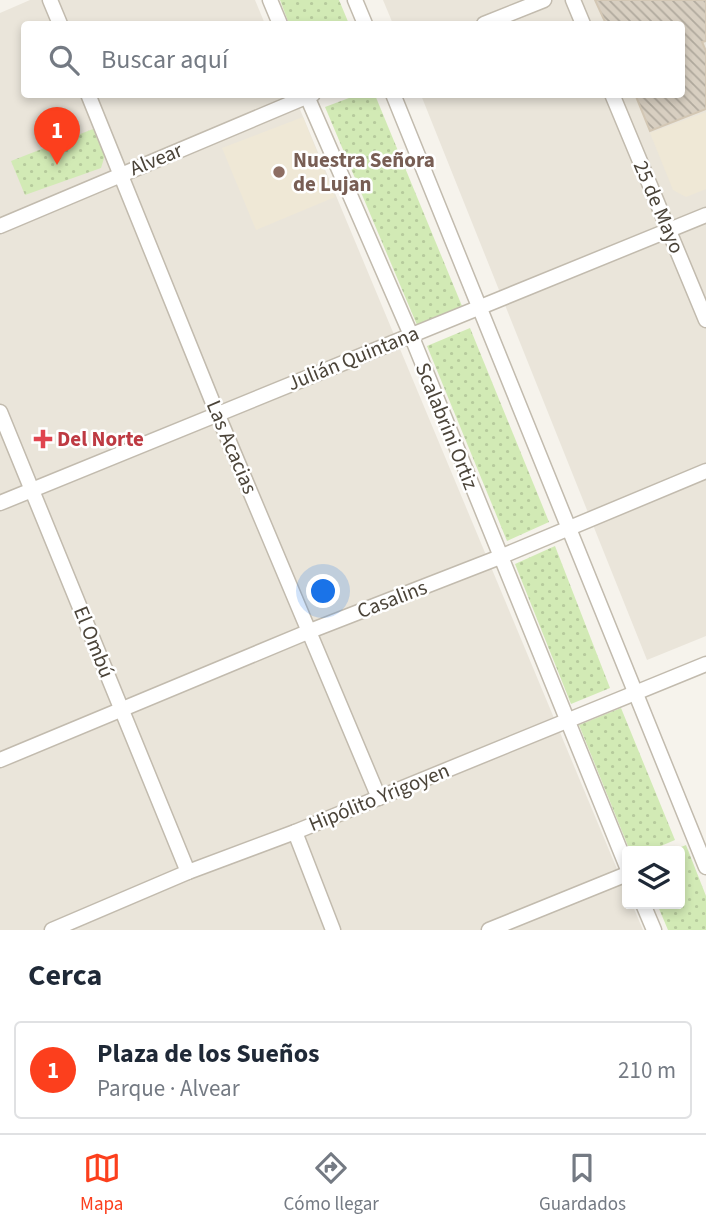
<!DOCTYPE html>
<html lang="es">
<meta charset="utf-8">
<style>
:root{--surface:#fff;--page:#f6f6f7;--text:#1f2937;--muted:#747a83;--line:#e0e1e3;--accent:#fc3f1d}
body{margin:0;font-family:"Source Sans 3",sans-serif;background:var(--page);color:var(--text)}
.controls{position:absolute;right:21px;bottom:21px;display:grid;overflow:hidden;border-radius:7px;box-shadow:0 4px 10px #0003}
.controls button{width:63px;height:63px;display:grid;place-items:center;padding:0;border:0;border-bottom:2px solid var(--line);background:var(--surface);color:var(--text);font:35px sans-serif}
.you{position:absolute;left:324px;top:592px;width:24px;height:24px;margin:-18px;border:5px solid #fff;border-radius:50%;background:#1a73e8;box-shadow:0 0 0 10px #1a73e833}
.badge{display:grid;place-items:center;width:46px;height:46px;border-radius:50%;background:var(--accent);color:#fff;font-size:23px;font-weight:700}
.pin{position:absolute;translate:-50% -58px;filter:drop-shadow(0 2px 4px #0008)}
.pin::after{content:'';position:absolute;top:37px;width:24px;height:21px;background:inherit;clip-path:polygon(0 0,100% 0,50% 100%)}
.list{margin:0;padding:0;list-style:none}
h2{display:flex;justify-content:space-between;align-items:center;height:91px;margin:0;padding:0 28px;font-size:30px}
h2 small{font-size:23px;font-weight:400;color:var(--muted)}
.list li{display:grid;grid-template-columns:46px 1fr auto;gap:21px;align-items:center;box-sizing:border-box;height:98px;margin:0 14px 14px;padding:0 14px;border:2px solid var(--line);border-radius:7px}
.list b{display:block;font-size:26px;white-space:nowrap}
.list p{margin:0;font-size:23px;white-space:nowrap;color:var(--muted)}
.list em{font-size:23px;font-style:normal;color:var(--muted)}
.icon{flex:none;width:38px;height:38px;fill:none;stroke:currentColor;stroke-width:2;stroke-linecap:round;stroke-linejoin:round}
.map{position:relative;flex:none;width:706px;height:930px;overflow:hidden}
.search{position:absolute;background:var(--surface);box-shadow:0 4px 10px #0003;left:21px;right:21px;top:21px;height:77px;display:flex;align-items:center;gap:18px;box-sizing:border-box;padding:0 24px;border-radius:7px;color:var(--muted);font-size:26px}
.sheet{height:203px;background:var(--surface)}
nav{display:flex;justify-content:space-around;align-items:center;box-sizing:border-box;height:98px;border-top:2px solid var(--line);background:var(--surface);font-size:19px;color:var(--muted)}
nav a{display:grid;justify-items:center;gap:4px}
nav .on{color:var(--accent)}
.map>svg:first-child{display:block}
.residential{fill:#eae5da}
.education{fill:#efe8d6}
.green{fill:url(#green-dots)}
.building{fill:url(#building-back-hatch);stroke:#d3c7b4;stroke-width:2}
.lines{fill:none;stroke-linecap:round;stroke-linejoin:round}
.street-casing{stroke:#c2bbae;stroke-width:17}
.street{stroke:#fff;stroke-width:14}
.education-dot{fill:#8d6e63;stroke:#fff;stroke-width:2.5}
.health-dot{fill:#e0444e;stroke:#fff;stroke-width:2.5}
.labels{text-anchor:middle;stroke-width:5;stroke-linejoin:round;paint-order:stroke}
.street-label{font-size:21px;fill:#4b4439;stroke:#fff}
.education-label{font-size:21px;font-weight:bold;fill:#785e54;stroke:#fff;text-anchor:start}
.health-label{font-size:21px;font-weight:bold;fill:#be3a42;stroke:#fff;text-anchor:start}
</style>
<div class="map">
<svg width="706" height="930" viewBox="0 0 706 930">
<defs>
<pattern id="green-dots" width="8" height="8" patternUnits="userSpaceOnUse" patternTransform="scale(1.75)"><rect width="8" height="8" fill="#d2eab5"/><path d="M2 2h.1M6 6h.1" fill="none" stroke="#b6ca9c" stroke-width="1.8" stroke-linecap="round"/></pattern>
<pattern id="building-back-hatch" width="6" height="6" patternUnits="userSpaceOnUse" patternTransform="scale(1.75)"><rect width="6" height="6" fill="#d8cfc1"/><path d="M-1 5l2 2M0 0l6 6M5-1l2 2" fill="none" stroke="#b1aa9e"/></pattern>
</defs>
<rect width="100%" height="100%" fill="#f6f3ec"/>
<g class="residential">
<path d="M30 0H255L265 24H24V94L294 95 627 893V904H632L643 930H0V13Z"/>
<path d="M383 0H706V636L647 660 421 95 682 94V24H393Z"/>
</g>
<g class="education">
<path d="M706 112V189L686 197 673 190 650 133Z"/>
<path d="M303 117 335 197 256 230 222 148Z"/>
</g>
<g class="green">
<path d="M280 0H339L349 24H289Z"/>
<path d="M357 95H375L462 306 417 325 325 107Z"/>
<path d="M93 129 105 155 101 168 25 195 11 161Z"/>
<path d="M470 328 549 522 507 541 427 346Z"/>
<path d="M555 546 610 688 571 704 515 564Z"/>
<path d="M621 708 675 840 649 851H630L579 725Z"/>
<path d="M686 845 706 896V930H668L657 904H680V851H671Z"/>
</g>
<path class="building" d="M595 0H706V41L702 42 706 51V109L650 131 635 94H682V24H606Z"/>
<g class="lines">
<defs>
<g id="street">
<path d="M50 0 60 24"/>
<path d="M270 0 280 24"/>
<path d="M355 0 365 24"/>
<path d="M573 0 583 24"/>
<path d="M484 24 544 0"/>
<path d="M88 94 217 413 379 798"/>
<path d="M306 94 411 335 627 867"/>
<path d="M393 94 706 867"/>
<path d="M612 94 706 320"/>
<path d="M0 226 313 94"/>
<path d="M0 412 188 872"/>
<path d="M0 503 706 215"/>
<path d="M0 760 310 631 500 557 706 471"/>
<path d="M295 832 333 930"/>
<path d="M643 904 654 930"/>
<path d="M52 930 188 872 295 832 706 664"/>
<path d="M489 930 627 874"/>
</g>
</defs>
<use href="#street" class="street-casing"/>
<use href="#street" class="street"/>
</g>
<circle class="education-dot" cx="279" cy="172" r="7"/>
<path class="health-dot" d="M39.5 428.5h7v7h7v7h-7v7h-7v-7h-7v-7h7z"/>
<g class="labels">
<g class="street-label">
<text transform="translate(156 159) rotate(-22)" y="7">Alvear</text>
<text transform="translate(659 207) rotate(67)" y="7">25 de Mayo</text>
<text transform="translate(353 358) rotate(-22)" y="7">Julián Quintana</text>
<text transform="translate(447 426) rotate(68)" y="7">Scalabrini Ortiz</text>
<text transform="translate(232 447) rotate(67)" y="7">Las Acacias</text>
<text transform="translate(392 599) rotate(-21)" y="7">Casalins</text>
<text transform="translate(94 642) rotate(68)" y="7">El Ombú</text>
<text transform="translate(379 797) rotate(-22)" y="7">Hipólito Yrigoyen</text>
</g>
<g class="education-label">
<text x="293" y="167">Nuestra Señora<tspan x="293" dy="24">de Lujan</tspan></text>
</g>
<g class="health-label">
<text x="57" y="446">Del Norte</text>
</g>
</g>
</svg>
<div class="controls">
<button><svg class="icon" aria-label="layers" viewBox="0 0 24 24"><path d="M12 4l9 5-9 5-9-5zM3 14l9 5 9-5"/></svg></button>
</div>
<div class="you"></div>
<div class="pin badge" style="left:57px;top:165px">1</div>
<div class="search"><svg class="icon" aria-label="search" viewBox="0 0 24 24"><circle cx="10" cy="10" r="6"/><path d="M15 15l6 6"/></svg>Buscar aquí</div>
</div>
<section class="sheet">
<h2>Cerca<small></small></h2>
<ul class="list">
<li><span class="badge">1</span><div><b>Plaza de los Sueños</b><p>Parque · Alvear</p></div><em>210 m</em></li>
</ul>
</section>
<nav>
<a class="on"><svg class="icon" aria-label="map" viewBox="0 0 24 24"><path d="M3 6l6-2 6 2 6-2v14l-6 2-6-2-6 2zM9 4v14M15 6v14"/></svg>Mapa</a>
<a><svg class="icon" aria-label="directions" viewBox="0 0 24 24"><path d="M12 3l9 9-9 9-9-9zM9 14v-3h6M13 9l2 2-2 2"/></svg>Cómo llegar</a>
<a><svg class="icon" aria-label="saved" viewBox="0 0 24 24"><path d="M7 4h10v16l-5-4-5 4z"/></svg>Guardados</a>
</nav>
